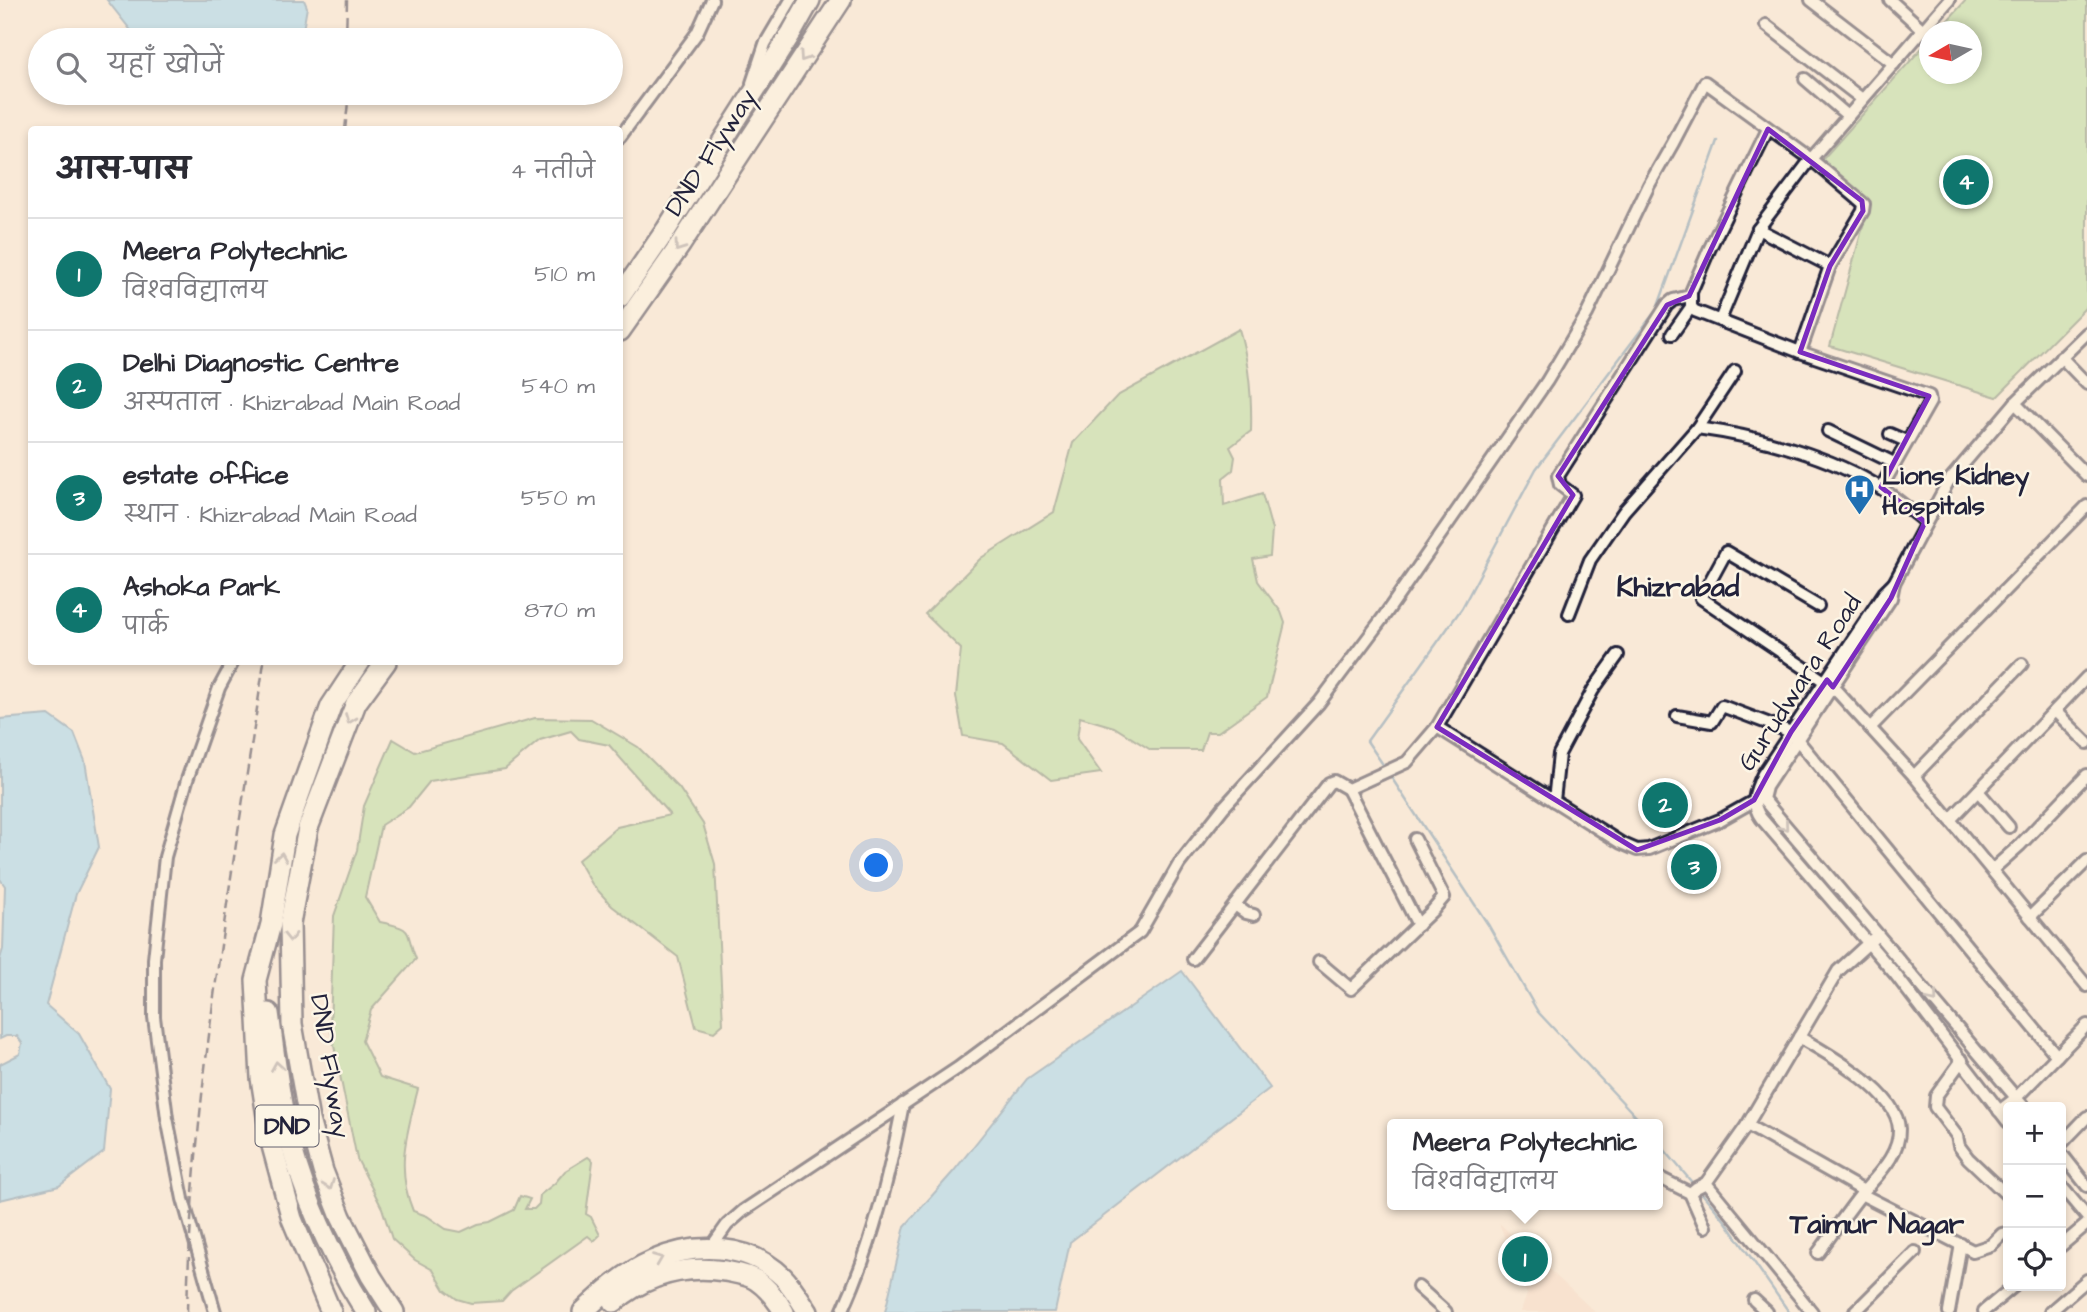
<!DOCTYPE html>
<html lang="hi">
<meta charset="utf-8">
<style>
:root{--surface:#fff;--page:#f7f7f7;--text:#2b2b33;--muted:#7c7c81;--line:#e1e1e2;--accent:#0f766e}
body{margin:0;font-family:"Architects Daughter","Playpen Sans Deva",sans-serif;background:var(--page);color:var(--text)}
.controls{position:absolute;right:21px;bottom:21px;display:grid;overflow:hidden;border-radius:7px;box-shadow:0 4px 10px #0003}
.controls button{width:63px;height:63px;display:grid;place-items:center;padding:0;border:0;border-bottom:2px solid var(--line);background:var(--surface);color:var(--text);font:35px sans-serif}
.compass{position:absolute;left:1919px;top:21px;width:63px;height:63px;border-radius:50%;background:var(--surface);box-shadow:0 4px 10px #0003;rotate:261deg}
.you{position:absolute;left:877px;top:866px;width:24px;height:24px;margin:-18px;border:5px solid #fff;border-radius:50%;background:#1a73e8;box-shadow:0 0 0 10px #1a73e833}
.badge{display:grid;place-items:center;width:46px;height:46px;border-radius:50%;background:var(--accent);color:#fff;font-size:23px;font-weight:700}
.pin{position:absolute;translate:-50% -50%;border:4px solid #fff;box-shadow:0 2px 7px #0006}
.popup{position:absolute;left:1387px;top:1119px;width:276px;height:91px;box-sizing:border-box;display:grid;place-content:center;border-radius:7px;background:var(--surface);filter:drop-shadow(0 2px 5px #0005);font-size:23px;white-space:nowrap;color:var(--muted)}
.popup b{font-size:26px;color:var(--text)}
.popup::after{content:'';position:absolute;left:50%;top:100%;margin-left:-14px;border:14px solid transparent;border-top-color:var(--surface)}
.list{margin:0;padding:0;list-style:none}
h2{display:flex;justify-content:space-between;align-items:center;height:91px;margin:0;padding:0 28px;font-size:30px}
h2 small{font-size:23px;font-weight:400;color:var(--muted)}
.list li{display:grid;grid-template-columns:46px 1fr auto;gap:21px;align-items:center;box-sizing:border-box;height:112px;padding:0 28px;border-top:2px solid var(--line)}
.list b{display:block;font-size:26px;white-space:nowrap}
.list p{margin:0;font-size:23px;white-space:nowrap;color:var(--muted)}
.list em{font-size:23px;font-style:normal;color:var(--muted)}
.icon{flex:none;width:38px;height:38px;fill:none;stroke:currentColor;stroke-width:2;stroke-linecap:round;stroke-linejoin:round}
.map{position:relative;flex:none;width:2087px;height:1312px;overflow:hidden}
.search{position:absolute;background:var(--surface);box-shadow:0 4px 10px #0003;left:28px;top:28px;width:595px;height:77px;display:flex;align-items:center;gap:18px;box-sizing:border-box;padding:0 24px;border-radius:38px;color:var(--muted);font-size:26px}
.panel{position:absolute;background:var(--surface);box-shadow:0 4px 10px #0003;left:28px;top:126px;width:595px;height:539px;border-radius:7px}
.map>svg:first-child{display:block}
.built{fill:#f5dac6}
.green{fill:#aedb99;stroke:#687e6a;stroke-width:2}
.water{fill:#92d3f3;stroke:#658ca9;stroke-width:2}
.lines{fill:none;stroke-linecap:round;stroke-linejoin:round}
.stream{stroke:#658ca9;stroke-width:2.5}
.minor-casing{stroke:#22223b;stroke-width:16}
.motorway-casing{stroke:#22223b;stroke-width:24}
.minor{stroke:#fcf5e5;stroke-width:10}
.motorway{stroke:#fcf5e5;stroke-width:19}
.rail{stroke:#22223b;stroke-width:2.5;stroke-dasharray:10 5;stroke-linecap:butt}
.oneway{stroke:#9a9698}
.marked{fill:none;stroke:#7b2cbf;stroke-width:5;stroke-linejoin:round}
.labels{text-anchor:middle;stroke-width:5;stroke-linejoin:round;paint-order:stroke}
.shield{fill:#fcf5e5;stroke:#63616e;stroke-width:2}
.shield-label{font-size:24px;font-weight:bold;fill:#22223b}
.street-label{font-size:26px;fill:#22223b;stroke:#fcf5e5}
.poi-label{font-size:26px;font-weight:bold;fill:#22223b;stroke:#fcf5e5;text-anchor:start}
.neighbourhood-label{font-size:28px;font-weight:bold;fill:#22223b;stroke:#fcf5e5}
</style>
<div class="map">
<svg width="2087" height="1312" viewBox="0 0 2087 1312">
<rect width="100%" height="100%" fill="#f9e9d7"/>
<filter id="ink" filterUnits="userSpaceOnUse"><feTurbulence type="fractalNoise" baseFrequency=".0143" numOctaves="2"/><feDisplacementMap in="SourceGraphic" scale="14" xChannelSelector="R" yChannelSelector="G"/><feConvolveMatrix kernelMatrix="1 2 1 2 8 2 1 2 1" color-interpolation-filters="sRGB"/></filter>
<g filter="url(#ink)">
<path class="built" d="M1499 1223 1595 1312H1520L1527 1295Z"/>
<g class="green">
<path d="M1966 0H2087V306L1997 397 1830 346 1869 204 1822 160 1929 40 1930 74H1972V32L1938 31Z"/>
<path d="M1239 329C1249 362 1252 397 1251 431L1230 447 1235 457 1233 470 1223 478 1224 506 1262 494 1272 530 1270 556 1253 559 1258 581 1281 612 1285 623 1267 697 1218 732H1207L1201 750H1151L1114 727 1080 717 1077 739 1101 773 1051 780 1003 743 963 736 956 696 961 649 925 614 981 558 1054 512 1073 443 1117 396Z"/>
<path d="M535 718 591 719 638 747 679 788 703 824 715 864 723 1024 714 1032 696 1027 678 957 612 906 592 884 578 860 617 827 670 815 609 745 579 739 571 731 540 740 505 769 430 781 409 807 381 825 365 897 380 922C416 929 404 930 416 959L371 1010 362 1041 380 1077 418 1089C407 1133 395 1168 413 1211L427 1216 446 1229 461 1232 478 1224 490 1222 514 1210 520 1196 530 1199 525 1209H534L539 1204 540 1195 555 1183 565 1171 588 1157 593 1161 586 1214 591 1217 600 1235 594 1241 588 1236 511 1291 502 1301 471 1303 457 1299 445 1290 433 1270 415 1260 392 1239 382 1208 357 1159 330 1026 334 916 357 850 364 806 393 739 415 752Z"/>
</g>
<g class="water">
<path d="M107 0H304L307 7 302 36 296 40H142L133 33Z"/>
<path d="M49 715 74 733 85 761 99 847 76 894 46 1005 79 1034 110 1089 104 1152 59 1186 0 1200V1064L20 1054 22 1043 17 1036H6L0 1039V959L3 949 5 886 0 879V719Z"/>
<path d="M1182 971 1270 1088 1070 1242 1055 1312H885L905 1226 953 1172 1027 1079Z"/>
</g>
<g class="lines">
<g class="stream">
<path d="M1386 769 1367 741 1462 608 1536 469 1657 309 1718 141"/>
<path d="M1389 774 1489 926 1538 1012 1643 1124"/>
<path d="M1658 1142 1695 1186"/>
<path d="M1700 1191 1726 1222 1789 1312"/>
</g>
<defs>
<g id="minor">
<path d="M1811 0 1894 64"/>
<path d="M1890 0 1923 30"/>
<path d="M1766 25 1862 99"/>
<path d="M1805 79 1848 116"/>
<path d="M752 83 765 44 791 0"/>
<path d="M1768 129 1709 250 1691 292V307L1695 311 1800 352 1929 396 1930 402 1881 488"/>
<path d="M620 137 697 33 712 0"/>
<path d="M1758 229 1830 266"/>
<path d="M1720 320 1758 229 1811 159 1949 0"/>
<path d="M1672 334 1691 307"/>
<path d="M2061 357 2087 384"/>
<path d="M2015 403 2087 476"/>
<path d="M1697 428C1756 436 1832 456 1882 489 1897 499 1911 511 1925 522"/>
<path d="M1828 431 1894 463"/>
<path d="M1890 434 1906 441"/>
<path d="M1894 583 1891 598 1766 787 1763 799 2024 1107"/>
<path d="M1818 606 1726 552 1701 598 1833 687 1914 776 2087 986"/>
<path d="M1569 614 1590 560 1624 511 1697 428 1735 371"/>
<path d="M2055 711 2087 743"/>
<path d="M1677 716 1712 722 1722 706 1791 732 2057 1056"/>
<path d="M1437 727 1621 843 1637 850 1649 849 1720 820 1759 798"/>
<path d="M1870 728 2087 506"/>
<path d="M1914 776 2022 664"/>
<path d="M1348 789 1418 925"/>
<path d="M1978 791 2009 827"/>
<path d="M1554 801 1559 754 1593 690 1618 655"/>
<path d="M1950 820 2087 677"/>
<path d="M1992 870 2020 845 2087 775"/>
<path d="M1235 905 1246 913 1254 915"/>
<path d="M2030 917 2087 861"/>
<path d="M1193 959 1329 783 1334 781 1348 789 1407 762 1437 727 1573 495 1560 485 1558 476 1667 305 1673 300 1690 296"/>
<path d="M1319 962 1351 989 1433 910 1444 897 1415 839"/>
<path d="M1799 1037C1827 1053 1898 1093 1899 1129 1900 1156 1875 1177 1859 1197 1845 1215 1832 1234 1818 1253"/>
<path d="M1962 1060 1936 1096 1935 1107 1957 1136 1959 1146 1968 1158 2008 1196"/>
<path d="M1999 1111 2016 1098 2087 1025"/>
<path d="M2008 1122 1895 974 1761 818C1750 802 1755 791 1763 774L1884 593 1894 583 1948 482 2015 403 2087 333"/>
<path d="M1747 1125 1864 1191"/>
<path d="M2061 1144 2087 1117"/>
<path d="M2061 1153 2087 1186"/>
<path d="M1658 1177 1690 1193 1705 1227"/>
<path d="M1706 1183 1812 1312"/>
<path d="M2061 1186 2087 1217"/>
<path d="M1690 1193 1696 1188 1706 1183 1747 1125 1838 971 1874 938"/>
<path d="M1861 1194 1973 1251 1991 1245 2002 1234 2008 1233"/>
<path d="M2061 1246 2087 1224"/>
<path d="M710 1249 727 1225 743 1211 958 1068 1140 932 1179 864 1223 808 1319 703 1382 619 1547 381 1587 314 1649 185 1673 143 1705 82 1811 159 1864 204 1863 211 1830 266 1800 352"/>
<path d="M1418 1287 1446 1312"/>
<path d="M1754 1300 1767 1312"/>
<path d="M1984 1311 2014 1286"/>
<path d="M215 1312 183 1199 167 1118 154 1017V959L165 857 187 780 219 688 233 662"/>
<path d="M842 1312C873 1245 889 1176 903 1104"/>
<path d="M1855 1312 1915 1252"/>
<path d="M1949 1312 1961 1244"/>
<path d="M2050 1312 2087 1280"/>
</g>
<g id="motorway">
<path d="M620 297 666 230 792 32 810 0"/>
<path d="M620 331 681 244 841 0"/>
<path d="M386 662 356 703 308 828 290 923 292 1024 309 1120 323 1171 341 1217 371 1276 394 1312"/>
<path d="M269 1013C274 1050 278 1088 286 1125 301 1190 331 1256 366 1312"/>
<path d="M614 1302C646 1275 683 1265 725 1271 735 1273 746 1274 756 1280 768 1288 777 1300 784 1312"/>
<path d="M331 1312 292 1219 271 1142 261 1078 256 980 271 924 285 835 331 706 360 662"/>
<path d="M583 1312C603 1293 626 1272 652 1261 694 1242 748 1243 783 1277 793 1287 800 1300 808 1312"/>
</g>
</defs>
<use href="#minor" class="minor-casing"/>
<use href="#motorway" class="motorway-casing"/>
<use href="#minor" class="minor"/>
<use href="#motorway" class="motorway"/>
<g class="rail">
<path d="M346 40 347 0"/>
<path d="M345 130 349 93"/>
<path d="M187 1312C192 1094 232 877 264 662"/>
</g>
</g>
<defs><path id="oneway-chevron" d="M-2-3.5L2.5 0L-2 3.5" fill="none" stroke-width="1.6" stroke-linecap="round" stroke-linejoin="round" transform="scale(1.75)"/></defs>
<g class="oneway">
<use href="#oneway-chevron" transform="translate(804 57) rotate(124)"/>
<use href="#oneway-chevron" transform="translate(679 247) rotate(125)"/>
<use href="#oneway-chevron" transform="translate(350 719) rotate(111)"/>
<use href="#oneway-chevron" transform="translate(1784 826) rotate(50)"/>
<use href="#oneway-chevron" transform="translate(281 857) rotate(-81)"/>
<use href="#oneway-chevron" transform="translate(290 937) rotate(89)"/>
<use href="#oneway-chevron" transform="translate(1933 998) rotate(50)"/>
<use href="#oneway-chevron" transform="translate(277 1066) rotate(-99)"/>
<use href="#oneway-chevron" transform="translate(329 1185) rotate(69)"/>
<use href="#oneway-chevron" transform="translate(658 1259) rotate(-22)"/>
</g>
</g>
<path d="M0 0H2087V1312H0ZM1768 129 1862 201 1863 211 1830 266 1800 352 1929 396 1881 487 1925 522 1891 598 1833 687 1827 680 1791 732 1754 800 1720 820 1637 850 1437 727 1573 495 1558 476 1667 305 1689 296Z" fill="#f9e9d7" fill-opacity=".55" fill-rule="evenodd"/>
<path class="marked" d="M1768 129 1862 201 1863 211 1830 266 1800 352 1929 396 1881 487 1925 522 1891 598 1833 687 1827 680 1791 732 1754 800 1720 820 1637 850 1437 727 1573 495 1558 476 1667 305 1689 296Z"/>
<defs>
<symbol id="hospital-pin" viewBox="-11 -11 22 30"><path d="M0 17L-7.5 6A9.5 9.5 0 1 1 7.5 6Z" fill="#1f6fb2" stroke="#fcf5e5"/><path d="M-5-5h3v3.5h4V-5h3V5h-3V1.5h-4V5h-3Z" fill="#fff"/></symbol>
</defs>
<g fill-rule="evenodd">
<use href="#hospital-pin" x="1842" y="472" width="35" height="47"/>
</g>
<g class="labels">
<rect class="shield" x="255.5" y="1105.5" width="63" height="41" rx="5"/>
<g class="shield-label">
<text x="287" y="1134">DND</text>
</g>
<g class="street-label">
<text transform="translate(710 152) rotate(-57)" y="9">DND Flyway</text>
<text transform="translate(1799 682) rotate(-57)" y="9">Gurudwara Road</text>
<text transform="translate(331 1066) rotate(81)" y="9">DND Flyway</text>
</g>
<g class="poi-label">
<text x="1882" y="484">Lions Kidney<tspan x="1882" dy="30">Hospitals</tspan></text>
</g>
<g class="neighbourhood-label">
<text x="1678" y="596">Khizrabad</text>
<text x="1877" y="1233">Taimur Nagar</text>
</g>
</g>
</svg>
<div class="controls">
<button>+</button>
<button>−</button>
<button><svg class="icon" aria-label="locate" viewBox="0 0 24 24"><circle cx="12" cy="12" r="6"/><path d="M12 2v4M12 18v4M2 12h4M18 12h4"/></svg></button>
</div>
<svg class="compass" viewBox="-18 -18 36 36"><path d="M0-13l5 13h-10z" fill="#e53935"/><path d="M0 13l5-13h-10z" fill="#7c7c81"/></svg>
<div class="you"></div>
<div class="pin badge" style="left:1525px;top:1259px">1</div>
<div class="popup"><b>Meera Polytechnic</b>विश्वविद्यालय</div>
<div class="pin badge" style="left:1665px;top:805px">2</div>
<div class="pin badge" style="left:1694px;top:867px">3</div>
<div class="pin badge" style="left:1966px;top:182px">4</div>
<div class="search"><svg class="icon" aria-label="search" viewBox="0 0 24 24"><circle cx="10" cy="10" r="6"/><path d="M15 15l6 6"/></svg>यहाँ खोजें</div>
<section class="panel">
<h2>आस-पास<small>4 नतीजे</small></h2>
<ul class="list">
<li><span class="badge">1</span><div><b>Meera Polytechnic</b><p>विश्वविद्यालय</p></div><em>510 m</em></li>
<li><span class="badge">2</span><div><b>Delhi Diagnostic Centre</b><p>अस्पताल · Khizrabad Main Road</p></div><em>540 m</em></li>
<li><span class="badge">3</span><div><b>estate office</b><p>स्थान · Khizrabad Main Road</p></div><em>550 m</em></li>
<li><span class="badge">4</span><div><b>Ashoka Park</b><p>पार्क</p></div><em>870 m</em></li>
</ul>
</section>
</div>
